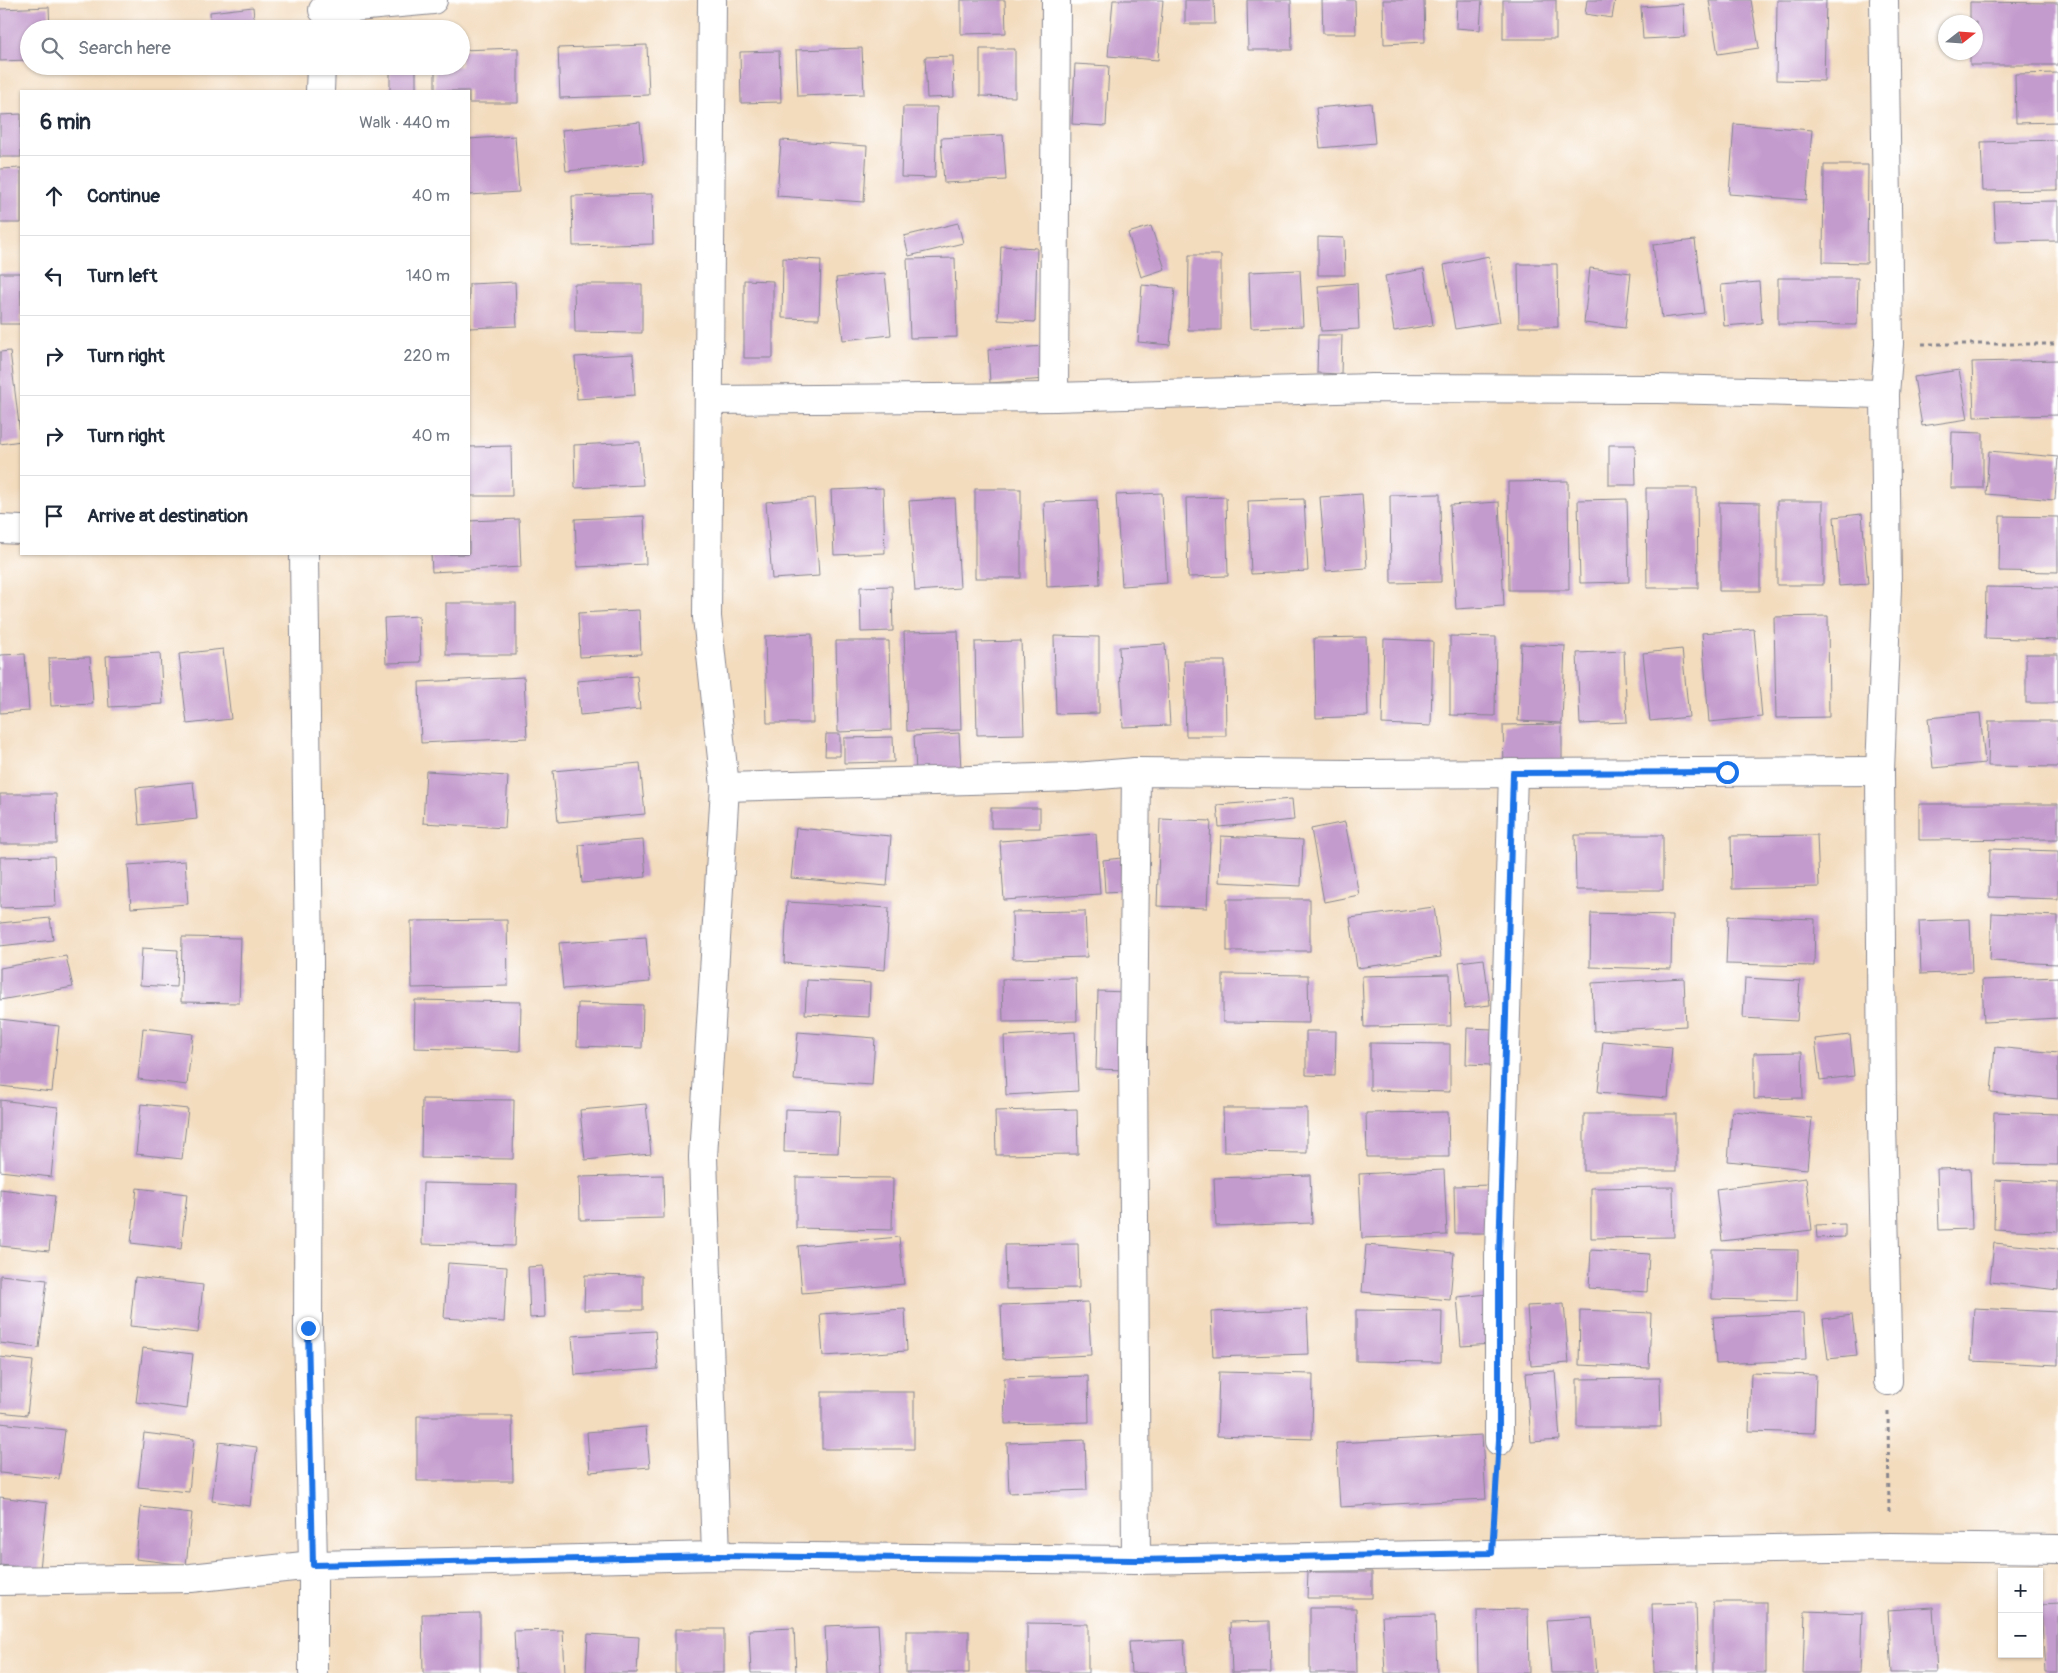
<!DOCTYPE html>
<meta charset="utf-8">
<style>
:root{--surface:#fff;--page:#f6f6f7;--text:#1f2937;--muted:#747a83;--line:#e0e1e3}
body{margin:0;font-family:Pangolin,sans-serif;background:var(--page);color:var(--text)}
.controls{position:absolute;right:15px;bottom:15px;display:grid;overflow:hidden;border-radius:0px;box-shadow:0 1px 4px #0004}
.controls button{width:45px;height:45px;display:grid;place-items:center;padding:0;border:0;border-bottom:1px solid var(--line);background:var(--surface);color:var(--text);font:25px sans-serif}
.compass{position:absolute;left:1938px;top:15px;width:45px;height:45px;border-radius:50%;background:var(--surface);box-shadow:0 1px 4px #0004;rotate:73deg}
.stop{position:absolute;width:15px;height:15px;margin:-11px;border:4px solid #1a73e8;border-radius:50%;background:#fff}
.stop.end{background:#1a73e8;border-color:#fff;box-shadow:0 1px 5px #0008}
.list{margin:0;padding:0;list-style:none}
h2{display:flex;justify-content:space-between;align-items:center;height:65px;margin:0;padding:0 20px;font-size:21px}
h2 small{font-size:16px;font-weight:400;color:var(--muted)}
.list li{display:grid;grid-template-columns:32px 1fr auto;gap:15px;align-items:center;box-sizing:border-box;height:80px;padding:0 20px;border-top:1px solid var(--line)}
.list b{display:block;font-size:19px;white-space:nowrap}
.list em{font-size:16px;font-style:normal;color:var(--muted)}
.icon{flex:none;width:28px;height:28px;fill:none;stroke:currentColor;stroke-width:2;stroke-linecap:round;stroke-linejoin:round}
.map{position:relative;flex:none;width:2058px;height:1673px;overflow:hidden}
.search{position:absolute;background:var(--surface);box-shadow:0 1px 4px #0004;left:20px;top:20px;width:450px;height:55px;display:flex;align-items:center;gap:12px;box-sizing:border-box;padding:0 18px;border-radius:28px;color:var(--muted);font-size:19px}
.panel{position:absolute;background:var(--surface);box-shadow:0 1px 4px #0004;left:20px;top:90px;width:450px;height:465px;border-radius:0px}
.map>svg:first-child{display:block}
.building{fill:#c49bcd}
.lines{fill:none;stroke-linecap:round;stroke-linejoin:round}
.minor-casing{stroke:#87858e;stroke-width:30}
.path{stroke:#87858e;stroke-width:3;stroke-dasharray:4 4;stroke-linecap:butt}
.minor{stroke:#fff;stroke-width:28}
.route{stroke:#1a73e8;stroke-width:6}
</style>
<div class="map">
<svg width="2058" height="1673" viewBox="0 0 2058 1673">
<rect width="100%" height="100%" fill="#fff"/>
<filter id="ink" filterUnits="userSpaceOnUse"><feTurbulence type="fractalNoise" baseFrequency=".02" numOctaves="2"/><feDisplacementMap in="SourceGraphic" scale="10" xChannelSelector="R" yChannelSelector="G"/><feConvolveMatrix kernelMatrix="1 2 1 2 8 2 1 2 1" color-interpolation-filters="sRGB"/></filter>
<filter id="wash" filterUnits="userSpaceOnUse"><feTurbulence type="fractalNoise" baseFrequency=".0096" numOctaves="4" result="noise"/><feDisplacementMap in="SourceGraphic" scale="20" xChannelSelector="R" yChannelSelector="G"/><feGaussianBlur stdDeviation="1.12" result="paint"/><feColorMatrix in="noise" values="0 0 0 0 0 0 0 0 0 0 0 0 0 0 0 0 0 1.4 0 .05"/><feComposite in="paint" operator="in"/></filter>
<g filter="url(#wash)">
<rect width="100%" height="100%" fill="#f3dbbd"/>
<g id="blocks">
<g class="building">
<path d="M961 0H1005L1006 33 961 34Z"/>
<path d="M1113 0H1163L1158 60 1108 56Z"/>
<path d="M1185 0H1214L1215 24H1185Z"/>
<path d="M1247 0H1291L1292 50H1248Z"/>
<path d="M1322 0H1355L1356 34H1323Z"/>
<path d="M1383 0H1424L1425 42 1384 44Z"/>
<path d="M1457 0H1482L1480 30 1456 28Z"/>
<rect x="1503" y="0" width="53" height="39"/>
<path d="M1587 0H1615L1612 18 1585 14Z"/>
<path d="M1709 0H1751L1759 48 1718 54Z"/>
<path d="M1777 0H1826L1824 81 1776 80Z"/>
<path d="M1970 2 2058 3V65H1970V52H1976V22H1970Z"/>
<path d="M1683 4 1685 37 1643 39 1641 7Z"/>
<path d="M49 7 50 29H29V60L0 61V9Z"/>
<path d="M253 7 255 29H211L210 12Z"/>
<path d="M647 45 649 95 560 98 558 48Z"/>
<path d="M518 48V103H469V91H435V66H461V50Z"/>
<path d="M862 48 864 94 798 96 796 50Z"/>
<path d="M980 49H1015V97L980 96Z"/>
<path d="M779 51 781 102 741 103 740 52Z"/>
<path d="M953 56 954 97 927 98 925 57Z"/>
<path d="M1075 64 1109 66 1106 126 1072 124Z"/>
<rect x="390" y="66" width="26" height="25"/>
<path d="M2058 73V122L2016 123 2015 74Z"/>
<path d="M1371 103 1375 143 1320 148 1316 108Z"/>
<path d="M903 107H937L935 178 901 177Z"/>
<path d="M21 114V157H0V115Z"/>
<path d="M640 122 644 164 566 171 562 130Z"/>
<path d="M1734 124 1812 130 1806 200 1729 194Z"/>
<path d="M1003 135 1006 180 944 183 941 138Z"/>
<path d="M515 136 519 192 469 195V139Z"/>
<path d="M781 140 867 146 864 202 777 196Z"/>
<path d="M2058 140V190L1983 191 1981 142Z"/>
<path d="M1824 165H1868L1867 263 1823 262Z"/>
<path d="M21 168V223H0V169Z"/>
<path d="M652 194 653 244 573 246 572 196Z"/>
<path d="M2058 201V241L1996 242 1994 202Z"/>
<path d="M958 223 963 243 909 256 904 236Z"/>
<path d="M1151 226 1165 269 1141 277 1128 233Z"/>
<path d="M1318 237 1344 238 1345 275H1318Z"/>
<path d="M1695 240 1704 313 1662 318 1653 245Z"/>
<path d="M1001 246 1037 248 1035 322 998 320Z"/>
<path d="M1189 255H1221V330H1188Z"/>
<path d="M1489 256 1500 322 1455 329 1444 265Z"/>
<path d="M783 258 821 260 819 319 782 318Z"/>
<path d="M955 258 957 337 910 338 907 259Z"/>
<path d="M1518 264H1557L1558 327H1519Z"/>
<path d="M1590 268 1631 273 1625 328 1584 323Z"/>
<path d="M1424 269 1433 325 1394 331 1385 276Z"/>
<path d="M1300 270 1303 326 1251 328 1249 272Z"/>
<rect x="0" y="273" width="21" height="51"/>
<path d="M885 273 891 335 843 340 836 278Z"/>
<path d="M1778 278H1858L1857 325 1778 324Z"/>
<path d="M744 280 773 281V358H744Z"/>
<path d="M515 282 517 326 469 328V284Z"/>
<path d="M1759 282 1762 323 1724 326 1721 285Z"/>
<path d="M1357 283 1359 329 1321 331 1318 286Z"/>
<path d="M574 284H642V333L575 332Z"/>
<path d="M1142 285 1175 288 1170 345 1138 342Z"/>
<path d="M1318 335H1342L1341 374 1317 373Z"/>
<path d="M1045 346 1047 379 990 383 988 350Z"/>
<path d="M10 351 21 441 0 444V352Z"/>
<path d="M633 354 635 395 577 399 575 357Z"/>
<path d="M2058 360V415L1974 417 1972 362Z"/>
<path d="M1959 370 1968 419 1922 426 1914 377Z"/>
<path d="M1952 432 1983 433V488H1951Z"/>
<path d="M640 442 643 485 575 488 574 445Z"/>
<path d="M1609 445H1635L1636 485H1609Z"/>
<path d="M511 446 512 496H469V447Z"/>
<path d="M1989 451 2058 457 2055 500 1986 494Z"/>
<path d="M1568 481 1569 590H1509L1508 482Z"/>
<path d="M883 488 885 553 834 555 831 490Z"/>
<path d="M1646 488H1697L1698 588H1647Z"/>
<rect x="975" y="489" width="46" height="89"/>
<path d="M1162 493 1167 583 1122 586 1116 495Z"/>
<path d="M1362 494 1367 568 1326 571 1320 497Z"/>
<path d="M1440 494 1441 582 1391 583 1390 495Z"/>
<path d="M1226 497 1228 576 1188 577 1186 498Z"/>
<path d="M814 498 819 576 772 579 766 502Z"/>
<path d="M955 498 960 588 915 591 909 501Z"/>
<path d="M1304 499 1308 571 1251 574 1248 501Z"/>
<path d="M1627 499 1629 582 1580 583 1578 500Z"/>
<path d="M1097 500 1100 584 1047 587 1044 502Z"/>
<rect x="1777" y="501" width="46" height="84"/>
<path d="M1499 502 1504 606 1456 609 1450 505Z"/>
<path d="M1719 502 1760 503V591H1719Z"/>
<path d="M1862 514 1868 584 1839 586 1834 517Z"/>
<path d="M644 516 646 564 577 567 575 519Z"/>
<path d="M2000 516 2058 517V572L1999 571Z"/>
<path d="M519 519 521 567 432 572 431 554H469V521Z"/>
<path d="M892 586 893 631 861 632 860 587Z"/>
<path d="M1986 587 2058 588V640L1985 638Z"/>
<rect x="446" y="603" width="70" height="52"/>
<path d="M639 610 641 654 580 657 578 613Z"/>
<path d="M419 616 421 662 386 663 384 618Z"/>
<path d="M1828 616 1829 717 1776 718 1774 617Z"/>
<path d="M1754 629 1762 717 1709 722 1702 633Z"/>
<path d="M958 631 961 730 907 731 904 632Z"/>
<path d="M812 634 813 723H767L765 636Z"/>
<path d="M1054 636 1099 637V713L1056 714Z"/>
<path d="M1450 636 1496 637 1495 716 1450 715Z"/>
<path d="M1366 637 1368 716 1316 718 1314 638Z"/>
<path d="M1384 639 1433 641 1431 726 1382 724Z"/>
<path d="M836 641H889L891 730 838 732Z"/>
<path d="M1021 641 1024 734 977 735 975 642Z"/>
<path d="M1165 644 1170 725 1123 727 1119 647Z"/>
<path d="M1521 644 1565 646 1562 723 1518 721Z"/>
<path d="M223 649 231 719 187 724 179 654Z"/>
<path d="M1682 649 1689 717 1650 721 1643 653Z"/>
<path d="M1624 651 1627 722 1580 724 1577 653Z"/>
<path d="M160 653 163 704 109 707 106 656Z"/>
<path d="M25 654 29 711 0 713V655Z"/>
<rect x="2026" y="654" width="32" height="49"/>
<path d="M90 657 93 704 51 706 49 658Z"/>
<path d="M1184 661H1225L1226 736H1186Z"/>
<path d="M637 676 640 709 580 715 577 681Z"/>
<path d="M524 677 527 738 421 743 419 682Z"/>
<path d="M1980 713 1985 763 1933 768 1928 718Z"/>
<path d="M1989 721H2058V767L1988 766Z"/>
<path d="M1562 724V768H1504L1503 725Z"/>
<path d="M959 733 961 769 916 772 914 736Z"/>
<path d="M826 734H840V756H825Z"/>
<path d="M893 737 894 762 844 763V738Z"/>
<path d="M640 763 645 814 558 822 553 771Z"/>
<path d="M426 771 508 776 505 828 423 823Z"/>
<path d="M193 782 197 819 139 825 136 788Z"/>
<path d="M0 794H56L57 844H0Z"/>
<path d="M1292 799 1294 820 1219 827 1217 805Z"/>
<path d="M1919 804H2058V839L1919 840Z"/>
<rect x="991" y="808" width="49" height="20"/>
<path d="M1160 819 1211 821 1207 908 1157 906Z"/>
<path d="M1345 822 1359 895 1324 902 1311 829Z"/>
<path d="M796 828 891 836 887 886 791 878Z"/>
<path d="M1096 834 1100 894 1004 900 1000 841Z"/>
<path d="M1575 835H1663V890H1576Z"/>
<path d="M1817 835 1819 887 1732 889 1731 836Z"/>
<path d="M1221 836 1303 840 1301 886 1219 882Z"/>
<path d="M643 840 646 877 582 883 579 845Z"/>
<path d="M1990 849 2058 851V899L1989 897Z"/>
<path d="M54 856 56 906 0 908V857Z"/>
<path d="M1121 858 1124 891 1105 892 1103 860Z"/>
<path d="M185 861 188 904 131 908 128 865Z"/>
<rect x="1227" y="899" width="83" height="52"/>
<path d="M787 902 889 908 885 970 784 963Z"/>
<path d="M1434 907 1441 957 1357 968 1350 918Z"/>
<path d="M1085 911 1087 957 1013 959 1012 912Z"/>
<path d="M1591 913 1672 915 1671 969 1590 967Z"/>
<path d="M1992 913 2058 916V964L1990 961Z"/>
<path d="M1728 916 1815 919 1814 966 1726 964Z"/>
<path d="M50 918 53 940 0 946V923Z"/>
<path d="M1970 919 1972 972 1921 974 1919 921Z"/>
<path d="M507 920 508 986 412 988 411 921Z"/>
<path d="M182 937 241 938 239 1003 181 1002Z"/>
<path d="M646 937 650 982 563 989 559 943Z"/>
<path d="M142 948 178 950 176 987 140 985Z"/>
<path d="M66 956 73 987 0 1000V968Z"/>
<path d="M1484 959 1490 1005 1465 1008 1459 962Z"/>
<path d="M1223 974 1308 975 1309 1023 1223 1022Z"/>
<path d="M1450 974 1451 1026 1364 1027 1362 976Z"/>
<path d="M2058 977V1018L1984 1022 1982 980Z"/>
<path d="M1076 978 1077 1021 1003 1022 1002 979Z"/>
<path d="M1684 978 1686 1026 1594 1031 1592 983Z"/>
<path d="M1745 978 1800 981 1797 1021 1743 1018Z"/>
<path d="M807 980 870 983 869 1017 805 1014Z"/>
<path d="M1098 991 1127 992 1125 1070 1096 1069Z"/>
<path d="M415 1000 521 1002 520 1051 414 1048Z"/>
<path d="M578 1003 643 1005 642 1048 577 1046Z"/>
<path d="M0 1019 59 1026 52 1092 0 1086Z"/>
<path d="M143 1028 193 1034 187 1085 138 1079Z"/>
<path d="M1467 1028 1492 1029 1491 1065 1466 1064Z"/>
<path d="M1306 1031H1336L1335 1076 1306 1075Z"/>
<path d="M798 1032 875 1038 872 1085 794 1080Z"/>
<path d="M1075 1032 1078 1091 1006 1095 1004 1036Z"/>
<path d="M1850 1035 1854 1076 1820 1080 1815 1039Z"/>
<path d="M1603 1041 1672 1047 1668 1098 1598 1092Z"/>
<path d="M1370 1043 1450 1044V1092L1370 1090Z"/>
<path d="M1995 1047 2058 1053V1099L1991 1093Z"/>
<path d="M1802 1052 1803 1098 1754 1099V1053Z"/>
<path d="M422 1099 514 1100 513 1159 421 1158Z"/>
<path d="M0 1100 58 1107 51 1177 0 1171Z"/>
<path d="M141 1104 188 1109 182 1159 136 1154Z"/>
<path d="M646 1104 651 1154 585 1160 580 1110Z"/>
<path d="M1223 1108H1307V1153L1224 1152Z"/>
<path d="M785 1109 840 1111 838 1153 784 1152Z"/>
<path d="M1077 1109 1078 1154 996 1155 995 1111Z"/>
<path d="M1732 1111 1812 1118 1807 1169 1728 1161Z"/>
<path d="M1448 1112 1449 1157H1367L1366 1113Z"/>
<path d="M1994 1112 2058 1114V1165L1993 1164Z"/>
<rect x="1584" y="1114" width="92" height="57"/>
<path d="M1970 1168 1972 1229 1939 1230 1937 1169Z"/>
<path d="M1444 1170 1447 1235 1362 1238 1359 1174Z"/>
<path d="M663 1175 664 1218 580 1220 579 1177Z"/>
<path d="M1310 1175 1312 1223 1216 1226 1214 1178Z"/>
<path d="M796 1177 893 1178 892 1230 796 1228Z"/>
<path d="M1806 1178 1812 1230 1722 1241 1716 1189Z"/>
<path d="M1995 1180 2058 1183V1232L1994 1229Z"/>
<path d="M423 1183 517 1185 515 1246 422 1244Z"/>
<path d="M1491 1185 1492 1233H1455L1454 1186Z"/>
<path d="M1673 1187 1674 1237 1591 1238V1188Z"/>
<path d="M137 1188 187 1194 181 1249 131 1243Z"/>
<path d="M0 1189 55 1196 49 1251 0 1246Z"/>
<path d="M1845 1224V1237L1817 1238 1816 1225Z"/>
<path d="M899 1237 904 1284 802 1293 798 1246Z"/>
<path d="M1994 1243 2058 1249V1290L1990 1282Z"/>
<path d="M1078 1244 1079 1288 1006 1289 1005 1245Z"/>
<path d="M1366 1245 1454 1253 1450 1300 1362 1292Z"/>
<path d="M1712 1249 1798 1250 1797 1301 1712 1299Z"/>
<path d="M1591 1250 1649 1254 1647 1292 1589 1288Z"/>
<path d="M448 1263 507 1267 504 1322 444 1318Z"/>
<path d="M543 1266 545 1317 530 1318 528 1267Z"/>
<path d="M0 1275 47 1280 39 1348 0 1343Z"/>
<path d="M585 1275 643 1276V1310H584Z"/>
<path d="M135 1277 203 1285 198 1333 130 1326Z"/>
<path d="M1489 1294 1493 1344 1461 1346 1457 1297Z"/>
<path d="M1088 1302 1091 1355 1003 1359 1001 1305Z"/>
<path d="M1564 1304 1569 1363 1531 1366 1527 1306Z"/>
<path d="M1974 1308 2058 1312V1365L1971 1361Z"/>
<path d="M905 1309 907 1351 823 1356 820 1314Z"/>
<path d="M1307 1309 1309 1354 1213 1357 1211 1312Z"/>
<path d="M1356 1310 1442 1311 1441 1362 1356 1361Z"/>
<path d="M1580 1310 1651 1313 1649 1368 1579 1365Z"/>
<path d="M1804 1313 1806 1360 1716 1364 1713 1317Z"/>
<path d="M1852 1315 1857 1356 1828 1359 1823 1319Z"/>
<path d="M655 1331 658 1369 575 1375 572 1336Z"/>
<path d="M143 1348 193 1354 187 1409 136 1402Z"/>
<path d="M0 1357 33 1361 27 1415 0 1412Z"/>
<path d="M1555 1371 1560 1440 1531 1442 1526 1373Z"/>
<path d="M1219 1372 1313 1374 1312 1439 1217 1436Z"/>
<path d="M1751 1373 1816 1375 1814 1433 1749 1431Z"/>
<path d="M1088 1376 1089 1422 1005 1424 1004 1378Z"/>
<path d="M1660 1378 1661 1427H1577V1379Z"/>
<rect x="822" y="1392" width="92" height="57"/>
<path d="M417 1416H512L513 1481H417Z"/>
<path d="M0 1423 65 1430 59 1479 0 1473Z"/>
<path d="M646 1427 650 1467 590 1472 587 1432Z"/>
<path d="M144 1433 194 1439 189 1492 138 1487Z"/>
<path d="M1482 1435 1486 1499 1340 1507 1336 1443Z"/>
<path d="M1085 1440 1087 1490 1009 1493 1007 1443Z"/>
<path d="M219 1442 257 1447 250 1506 212 1501Z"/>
<path d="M0 1497 47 1503 40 1569 0 1565Z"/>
<path d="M141 1507 192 1513 186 1565 136 1559Z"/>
<path d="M1308 1572H1372V1598H1307Z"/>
<rect x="1713" y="1602" width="53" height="71"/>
<path d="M1696 1603 1698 1673H1654L1652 1604Z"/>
<path d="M2058 1604V1673H2045L2041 1605Z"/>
<path d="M1933 1607 1937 1673H1892L1888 1610Z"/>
<path d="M1310 1608H1356L1357 1673H1310Z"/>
<path d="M1528 1609 1529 1673H1478L1477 1610Z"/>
<path d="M1805 1611 1862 1613 1860 1673H1803Z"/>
<path d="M480 1613V1673H423L422 1614Z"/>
<path d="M1435 1615 1437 1673H1385L1382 1616Z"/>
<path d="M1592 1617 1597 1673H1551L1547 1620Z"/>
<path d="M1270 1621 1271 1673H1232L1230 1622Z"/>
<path d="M1027 1623 1088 1624V1673H1027Z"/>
<path d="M878 1624 881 1673H827L825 1626Z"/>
<path d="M794 1628 796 1673H751L749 1630Z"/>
<rect x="675" y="1629" width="49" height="44"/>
<path d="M563 1630 565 1673H516L514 1631Z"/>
<rect x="906" y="1631" width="63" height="42"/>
<path d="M588 1634 639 1637 637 1673H586Z"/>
<path d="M1184 1640 1186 1673H1131L1129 1642Z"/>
</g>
</g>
</g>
<g filter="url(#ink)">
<use href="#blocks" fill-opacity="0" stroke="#87858e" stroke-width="1"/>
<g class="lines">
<defs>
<g id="minor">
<path d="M712 0 707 617 725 787 703 1157 716 1556"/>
<path d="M1884 0 1889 344 1885 394 1887 588 1880 771 1882 1122 1888 1381"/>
<path d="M323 10 433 0"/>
<path d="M320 91 321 66"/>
<path d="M1054 397 1056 0"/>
<path d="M710 400 1054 397 1373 388 1658 389 1885 394"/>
<path d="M0 529 21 530"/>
<path d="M304 554 309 960 308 1328 313 1565V1673"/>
<path d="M725 787 1076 777 1136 772 1354 774 1880 771"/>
<path d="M1499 1441V1256L1513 773"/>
<path d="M1136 1560 1133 1047 1136 772"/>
<path d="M0 1581 191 1578 313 1565 716 1556 1136 1560 1890 1547 2058 1549"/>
</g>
</defs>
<use href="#minor" class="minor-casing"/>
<g class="path">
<path d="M1922 344H2058"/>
<path d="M1888 1412 1889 1514"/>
<path d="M1494 1523 1497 1474"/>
</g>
<use href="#minor" class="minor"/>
</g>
</g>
<g class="lines" filter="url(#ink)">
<path class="route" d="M308 1328 313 1565 716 1556 1136 1560 1492 1553 1499 1440V1256L1513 773 1727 772"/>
</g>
</svg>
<div class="controls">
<button>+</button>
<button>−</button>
</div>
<svg class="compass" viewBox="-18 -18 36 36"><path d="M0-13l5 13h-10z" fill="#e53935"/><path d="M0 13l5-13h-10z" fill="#747a83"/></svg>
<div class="stop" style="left:1727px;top:772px"></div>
<div class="stop end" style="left:308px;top:1328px"></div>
<div class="search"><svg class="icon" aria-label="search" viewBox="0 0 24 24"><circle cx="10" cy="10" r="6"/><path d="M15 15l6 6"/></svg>Search here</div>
<section class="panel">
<h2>6 min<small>Walk · 440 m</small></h2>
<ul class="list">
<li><svg class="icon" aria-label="ahead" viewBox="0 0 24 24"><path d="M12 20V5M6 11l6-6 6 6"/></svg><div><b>Continue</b></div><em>40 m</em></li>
<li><svg class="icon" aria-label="left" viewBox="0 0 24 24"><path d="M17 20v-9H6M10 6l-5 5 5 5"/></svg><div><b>Turn left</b></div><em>140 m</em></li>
<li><svg class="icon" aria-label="right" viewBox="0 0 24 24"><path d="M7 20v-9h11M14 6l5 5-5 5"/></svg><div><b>Turn right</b></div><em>220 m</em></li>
<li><svg class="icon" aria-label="right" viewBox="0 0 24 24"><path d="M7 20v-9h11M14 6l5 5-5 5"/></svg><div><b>Turn right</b></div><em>40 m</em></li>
<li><svg class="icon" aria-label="arrive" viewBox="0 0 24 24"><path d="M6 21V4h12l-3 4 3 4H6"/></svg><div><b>Arrive at destination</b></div></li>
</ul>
</section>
</div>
